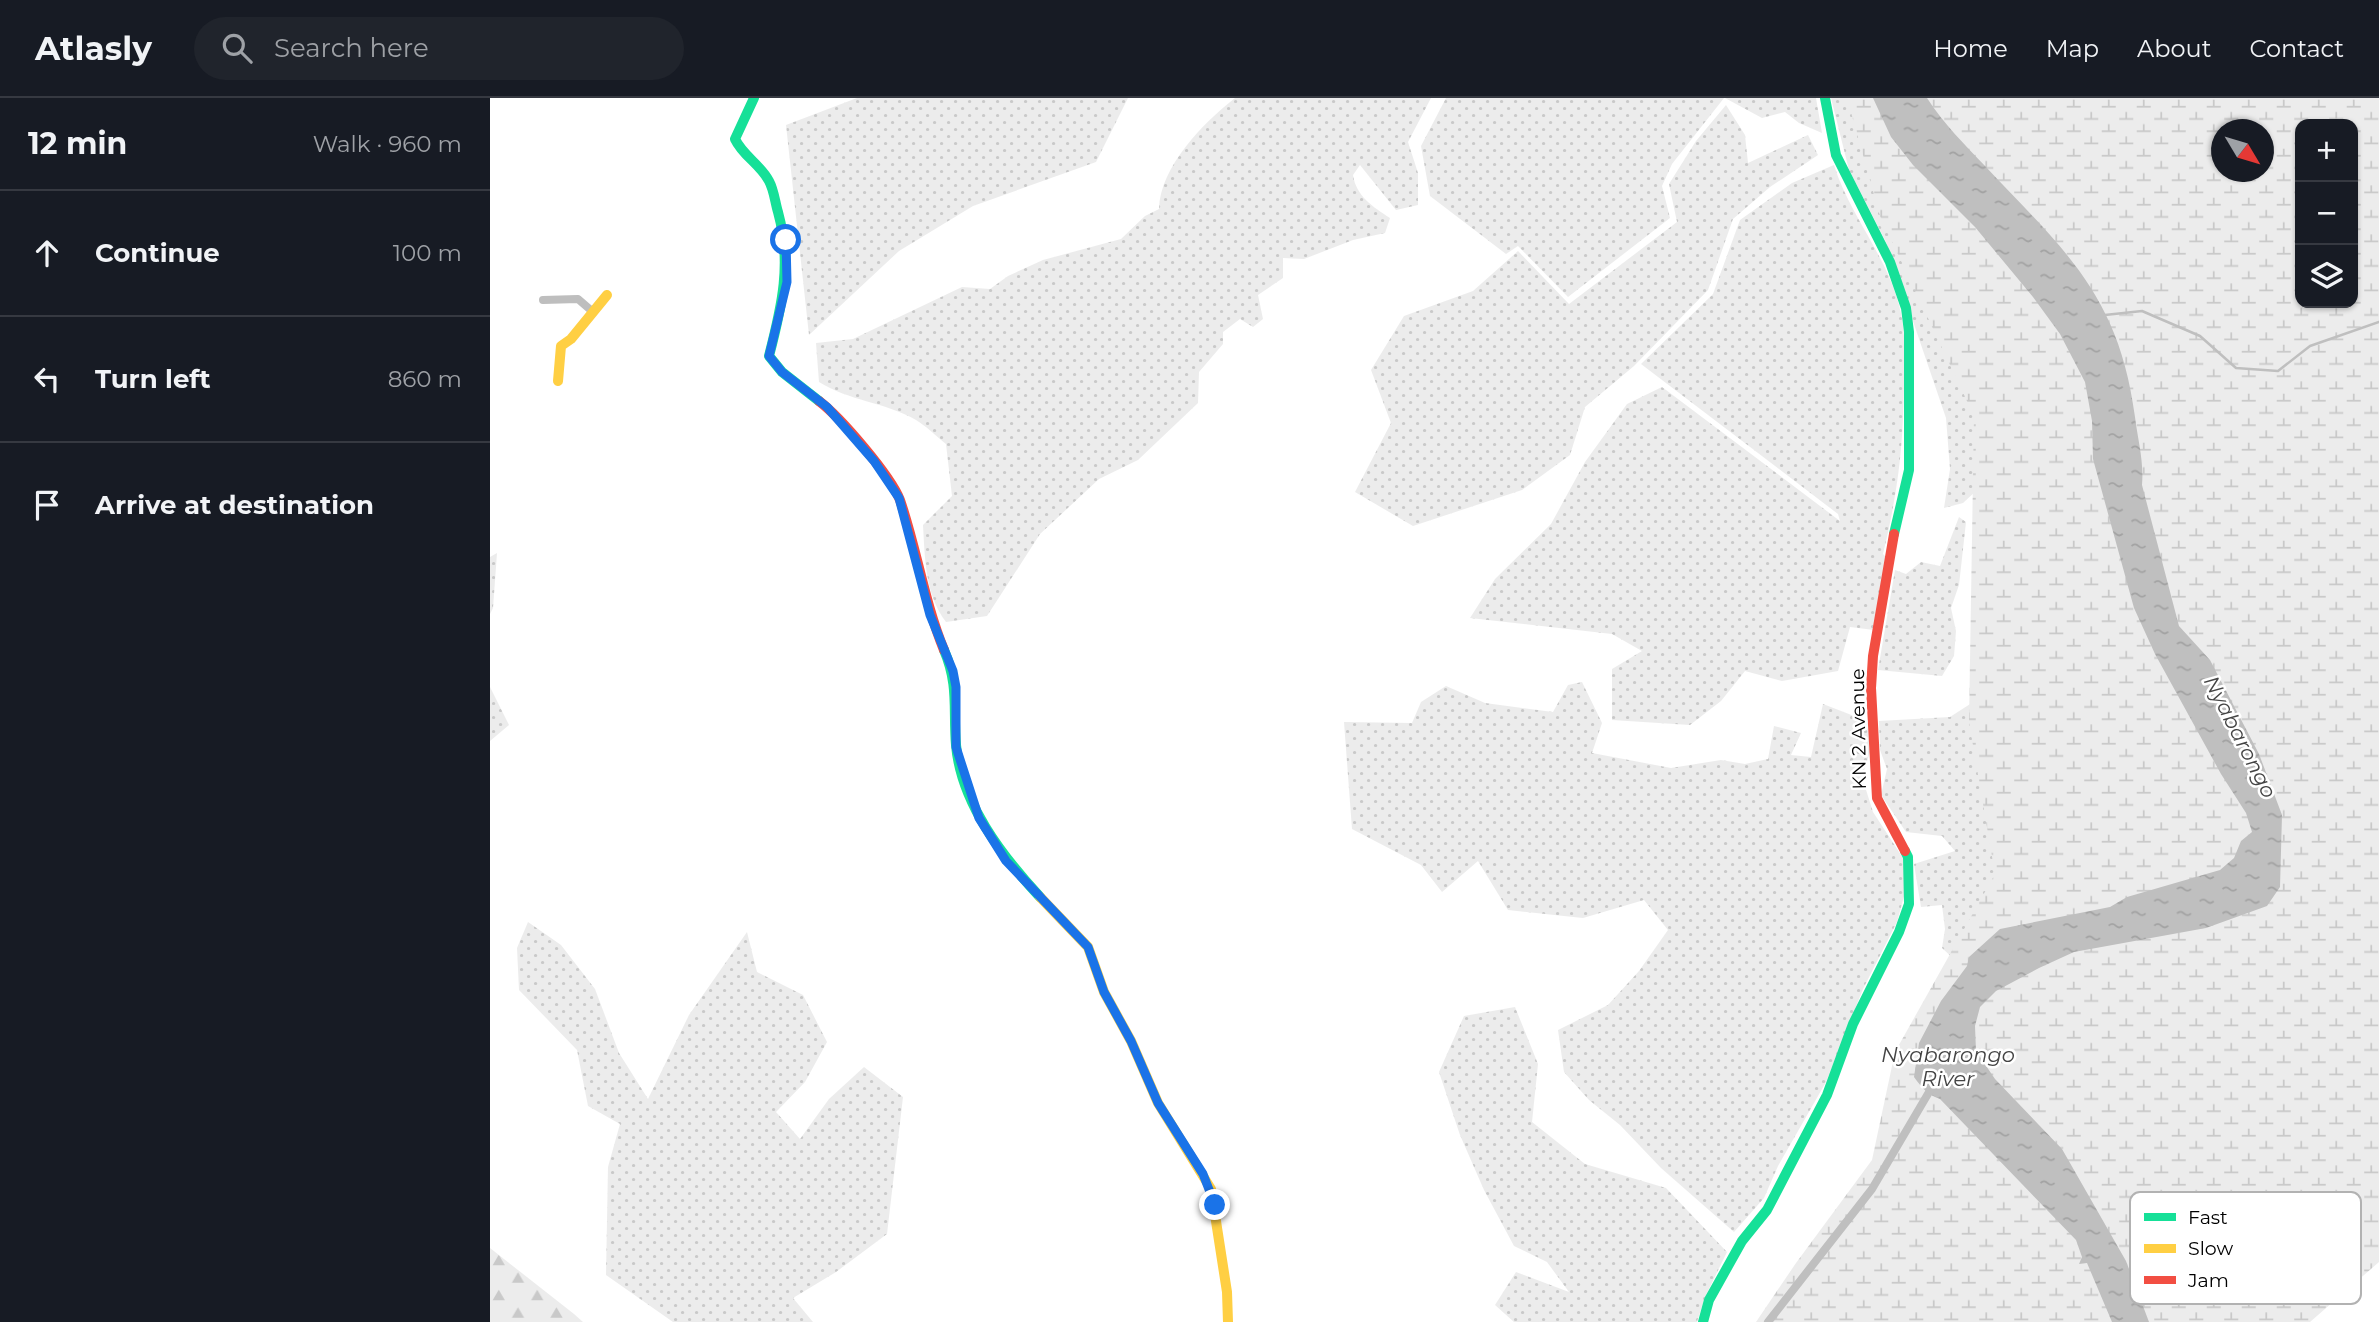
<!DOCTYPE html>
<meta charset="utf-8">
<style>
:root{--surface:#171b24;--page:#20242c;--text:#f1f3f6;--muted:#9ea1a6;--line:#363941}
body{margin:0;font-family:Montserrat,sans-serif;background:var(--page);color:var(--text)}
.controls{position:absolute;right:21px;top:21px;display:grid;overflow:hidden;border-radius:14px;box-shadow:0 2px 5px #0004}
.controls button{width:63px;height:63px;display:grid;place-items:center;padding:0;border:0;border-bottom:2px solid var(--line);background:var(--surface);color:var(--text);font:35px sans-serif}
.compass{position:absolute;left:1721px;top:21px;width:63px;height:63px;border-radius:50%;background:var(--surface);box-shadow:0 2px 5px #0004;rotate:128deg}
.stop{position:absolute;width:21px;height:21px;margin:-16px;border:5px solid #1a73e8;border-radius:50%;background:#fff}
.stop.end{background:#1a73e8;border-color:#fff;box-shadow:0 2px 7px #0008}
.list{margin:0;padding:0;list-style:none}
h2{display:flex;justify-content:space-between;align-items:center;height:91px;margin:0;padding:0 28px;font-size:30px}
h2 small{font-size:23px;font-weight:400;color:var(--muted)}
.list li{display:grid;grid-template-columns:46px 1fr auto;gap:21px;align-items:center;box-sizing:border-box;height:126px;padding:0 28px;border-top:2px solid var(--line)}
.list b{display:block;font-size:26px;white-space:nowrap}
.list em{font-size:23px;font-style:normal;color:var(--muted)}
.icon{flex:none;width:38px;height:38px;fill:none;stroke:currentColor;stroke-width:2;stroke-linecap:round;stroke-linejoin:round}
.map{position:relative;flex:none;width:1889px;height:1224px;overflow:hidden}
header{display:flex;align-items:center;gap:42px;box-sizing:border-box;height:98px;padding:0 35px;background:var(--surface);border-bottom:2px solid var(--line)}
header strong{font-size:33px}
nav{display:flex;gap:38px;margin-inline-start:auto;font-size:24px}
.search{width:490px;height:63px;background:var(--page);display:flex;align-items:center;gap:18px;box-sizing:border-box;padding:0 24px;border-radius:38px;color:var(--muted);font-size:26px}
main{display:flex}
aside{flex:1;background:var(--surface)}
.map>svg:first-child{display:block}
.grass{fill:url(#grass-dots)}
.forest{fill:url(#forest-firs)}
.wetland{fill:url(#wetland-marsh);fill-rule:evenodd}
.water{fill:url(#water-ripples)}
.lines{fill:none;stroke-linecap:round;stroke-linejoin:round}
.stream{stroke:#bfbfbf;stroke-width:2.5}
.canal{stroke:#bfbfbf;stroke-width:8}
.street{stroke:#bebebe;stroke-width:8}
.fast{stroke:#16e098;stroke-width:10}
.slow{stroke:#ffcf43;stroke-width:10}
.jam{stroke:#f24e42;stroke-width:10}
.route{stroke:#1a73e8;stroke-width:9}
.labels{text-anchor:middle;stroke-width:5;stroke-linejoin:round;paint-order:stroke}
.street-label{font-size:19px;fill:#000;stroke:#fff}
.water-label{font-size:21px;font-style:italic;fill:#444;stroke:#fff}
.key{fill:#fff;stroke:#b2b2b2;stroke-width:2}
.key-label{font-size:19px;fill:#000}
</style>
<header>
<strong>Atlasly</strong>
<div class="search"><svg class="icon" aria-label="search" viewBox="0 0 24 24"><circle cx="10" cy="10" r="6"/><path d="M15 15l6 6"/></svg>Search here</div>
<nav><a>Home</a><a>Map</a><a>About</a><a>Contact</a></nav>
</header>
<main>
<aside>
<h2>12 min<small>Walk · 960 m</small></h2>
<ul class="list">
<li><svg class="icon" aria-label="ahead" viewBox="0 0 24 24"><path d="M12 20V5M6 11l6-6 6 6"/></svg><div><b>Continue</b></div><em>100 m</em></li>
<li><svg class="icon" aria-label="left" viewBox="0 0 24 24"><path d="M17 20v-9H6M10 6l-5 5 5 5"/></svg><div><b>Turn left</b></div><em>860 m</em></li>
<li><svg class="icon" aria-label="arrive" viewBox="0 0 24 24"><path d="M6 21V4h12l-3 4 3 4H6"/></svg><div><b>Arrive at destination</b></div></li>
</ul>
</aside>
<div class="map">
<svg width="1889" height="1224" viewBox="0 0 1889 1224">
<defs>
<pattern id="grass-dots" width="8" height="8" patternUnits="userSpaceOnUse" patternTransform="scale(1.75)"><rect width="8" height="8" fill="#ececec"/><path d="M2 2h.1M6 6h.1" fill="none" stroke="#c9c9c9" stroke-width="1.8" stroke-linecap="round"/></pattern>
<pattern id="forest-firs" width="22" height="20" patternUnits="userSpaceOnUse" patternTransform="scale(1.75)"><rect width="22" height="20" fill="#ececec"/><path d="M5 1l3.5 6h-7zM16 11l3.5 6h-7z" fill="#c9c9c9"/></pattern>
<pattern id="wetland-marsh" width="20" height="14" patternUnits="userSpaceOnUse" patternTransform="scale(1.75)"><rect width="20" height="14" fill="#ececec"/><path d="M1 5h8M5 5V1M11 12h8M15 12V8" fill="none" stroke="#c9c9c9"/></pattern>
<pattern id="water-ripples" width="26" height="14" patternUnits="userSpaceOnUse" patternTransform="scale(1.75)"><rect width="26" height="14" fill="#bfbfbf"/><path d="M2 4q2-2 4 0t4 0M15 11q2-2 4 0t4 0" fill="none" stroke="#a2a2a2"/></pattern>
</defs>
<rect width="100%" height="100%" fill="#fff"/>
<g class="grass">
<path d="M367 0H638L606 64 483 108 409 153 319 237 296 27Z"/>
<path d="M745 0H941L918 44 928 75V107L906 112 870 67 863 77C866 98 883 109 900 120L895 135 863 142 814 161 793 160V180L768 197 773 221 763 229 750 221 733 234V246L709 274 708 305 648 362 609 381 550 436 497 518 456 524C435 496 435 461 433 427L462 398 456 346C446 338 436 328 426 322 395 304 359 303 329 284L326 245 363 241 472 189 500 191 518 178 553 162 631 141 655 118 669 111C670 69 713 25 745 0Z"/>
<path d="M956 0H1234L1182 66 1172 88 1180 120 1078 199 1028 148 1016 156 940 98 931 48Z"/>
<path d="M1235 0H1326L1332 35 1309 25 1295 14 1272 20Z"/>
<path d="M1341 0H1370L1435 94 1499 381 1473 405 1454 410 1460 371 1456 320 1396 144 1359 72Z"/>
<path d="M1236 7 1255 37 1258 65 1318 37 1328 57 1280 89 1243 121 1218 192 1144 268 1095 309 1080 357 1032 392 923 428 865 394 901 325 881 272 914 218 983 193 1028 153 1079 206 1187 124 1179 86 1206 43Z"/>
<path d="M1344 67C1359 116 1396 157 1409 207 1416 232 1415 262 1414 287 1413 351 1408 394 1393 456L1396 459 1384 532 1360 529 1348 573 1292 583 1255 573 1231 603 1200 627 1122 622V571L1152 553 1122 536 980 520 1005 481 1061 426 1095 364 1137 306 1172 289 1350 423 1348 416 1151 266 1223 196 1250 122 1302 85Z"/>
<path d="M1469 419 1476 424 1469 487 1461 510 1466 533 1464 558 1452 578 1388 572 1405 472 1416 476 1431 464 1450 468Z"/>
<path d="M7 455 3 510 0 516V459Z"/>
<path d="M1092 584 1112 625 1102 655 1181 670 1231 662 1255 666 1278 661 1284 628 1311 635 1301 657 1321 659 1333 606 1377 623 1380 654 1372 679 1383 714 1413 760 1416 791 1407 824 1373 891 1336 984 1288 1068 1274 1100 1244 1134 1171 1070 1130 1027 1099 1002 1074 974 1068 932 1118 907 1149 873 1178 832 1154 802 1093 820 1018 812 988 763 952 794 931 767 862 731 854 624 922 625 931 604 956 588 995 605 1063 614 1078 587Z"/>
<path d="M0 589 19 627 0 643Z"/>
<path d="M1491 599 1534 740 1466 863 1452 850 1455 831 1452 807 1431 809 1424 766 1465 753 1452 738 1416 734 1391 697 1397 671 1390 652 1389 623 1460 619Z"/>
<path d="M38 824 71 847 105 891 129 955 158 1001 199 917 257 834 267 874 313 897 337 944 315 984 286 1014 310 1041 339 1001 374 969 413 999 397 1136 346 1174 303 1200 323 1224H183L116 1177 118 1069 130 1026 98 1008 87 952 29 892 27 850Z"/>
<path d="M1025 909 1048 966 1042 1024 1095 1066 1176 1090 1237 1154 1215 1199 1207 1224H1024L1005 1207 1026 1174 1079 1194 1057 1164 1024 1148 994 1092 970 1037 949 974 974 918Z"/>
</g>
<path class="forest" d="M0 1150 84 1216 93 1224H0Z"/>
<path class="wetland" d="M1357 0H1889V1164L1820 1224H1266L1306 1165 1382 1062 1405 954 1505 776 1479 624 1484 318 1390 118ZM1810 26H1863V205H1810ZM1731 32H1773V74H1731Z"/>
<path class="water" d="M1383 0H1437C1453 25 1475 47 1496 69 1575 153 1629 197 1645 319 1648 343 1654 363 1652 387L1689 528 1720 562 1769 656 1792 717 1790 789 1777 808 1716 830 1584 854 1549 870 1506 893 1490 909 1485 928 1486 953 1505 981 1572 1051 1636 1163 1659 1224H1622L1597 1165 1589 1166 1592 1159 1586 1142 1450 1001C1438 997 1432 990 1424 979L1429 945 1451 903 1477 868 1479 859 1510 831 1620 809 1637 799 1730 772 1744 760 1751 743 1762 734 1756 715 1731 676 1665 556 1644 510 1603 361 1602 323 1595 284 1570 236 1543 199 1485 129 1423 67 1401 39Z"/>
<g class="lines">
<path class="stream" d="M1615 217 1652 213 1710 238 1746 270 1788 273 1820 248 1889 224"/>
<path class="canal" d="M1278 1224 1382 1091 1442 989"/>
<path class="street" d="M53 202 88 201 103 214"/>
<g class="fast">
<path d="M264 0 245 41C253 58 270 66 279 83 284 92 285 104 288 114 302 165 292 208 279 258L292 274 329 303"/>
<path d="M1335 0 1346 57 1400 164 1416 210 1419 234V372L1404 436"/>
<path d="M454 552C469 587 463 611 466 647 471 705 512 758 550 799"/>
<path d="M1213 1224 1219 1202 1252 1143 1277 1112 1337 997 1363 926 1409 834 1419 806 1418 759 1415 753"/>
</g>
<g class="slow">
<path d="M68 283 71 248 81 241 117 197"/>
<path d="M550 799 598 849 614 894 641 943 668 1005 721 1091 737 1194 738 1224"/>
</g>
<g class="jam">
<path d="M329 303C351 320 400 377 410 402 427 452 434 503 454 552"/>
<path d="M1404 436 1383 558 1381 590 1387 700 1415 753"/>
</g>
</g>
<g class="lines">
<path class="route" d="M296 142 297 184 279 258 292 274 337 309 384 363 409 400 440 517 463 573 466 589V649L489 720 516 763 598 849 614 894 641 943 668 1005 713 1076 725 1107"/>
</g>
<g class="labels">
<g class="street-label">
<text transform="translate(1368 631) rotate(-91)" y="7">KN 2 Avenue</text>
</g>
<g class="water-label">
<text transform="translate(1750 639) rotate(63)" y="7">Nyabarongo</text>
<text x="1458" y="964">Nyabarongo<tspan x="1458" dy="24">River</tspan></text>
</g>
</g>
<rect x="1640" y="1094" width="231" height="112" rx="10" class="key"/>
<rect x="1654" y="1115" width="32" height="8" fill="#16e098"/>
<rect x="1654" y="1146" width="32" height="9" fill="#ffcf43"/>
<rect x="1654" y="1178" width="32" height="8" fill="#f24e42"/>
<g class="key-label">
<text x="1698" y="1126">Fast</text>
<text x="1698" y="1157">Slow</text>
<text x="1698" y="1189">Jam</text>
</g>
</svg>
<div class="controls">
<button>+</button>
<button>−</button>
<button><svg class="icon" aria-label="layers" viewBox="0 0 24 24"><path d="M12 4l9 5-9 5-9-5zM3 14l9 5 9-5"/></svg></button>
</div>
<svg class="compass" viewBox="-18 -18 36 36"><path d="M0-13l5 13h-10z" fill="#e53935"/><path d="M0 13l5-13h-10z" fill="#9ea1a6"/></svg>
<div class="stop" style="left:296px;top:142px"></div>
<div class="stop end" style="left:725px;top:1107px"></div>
</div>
</main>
